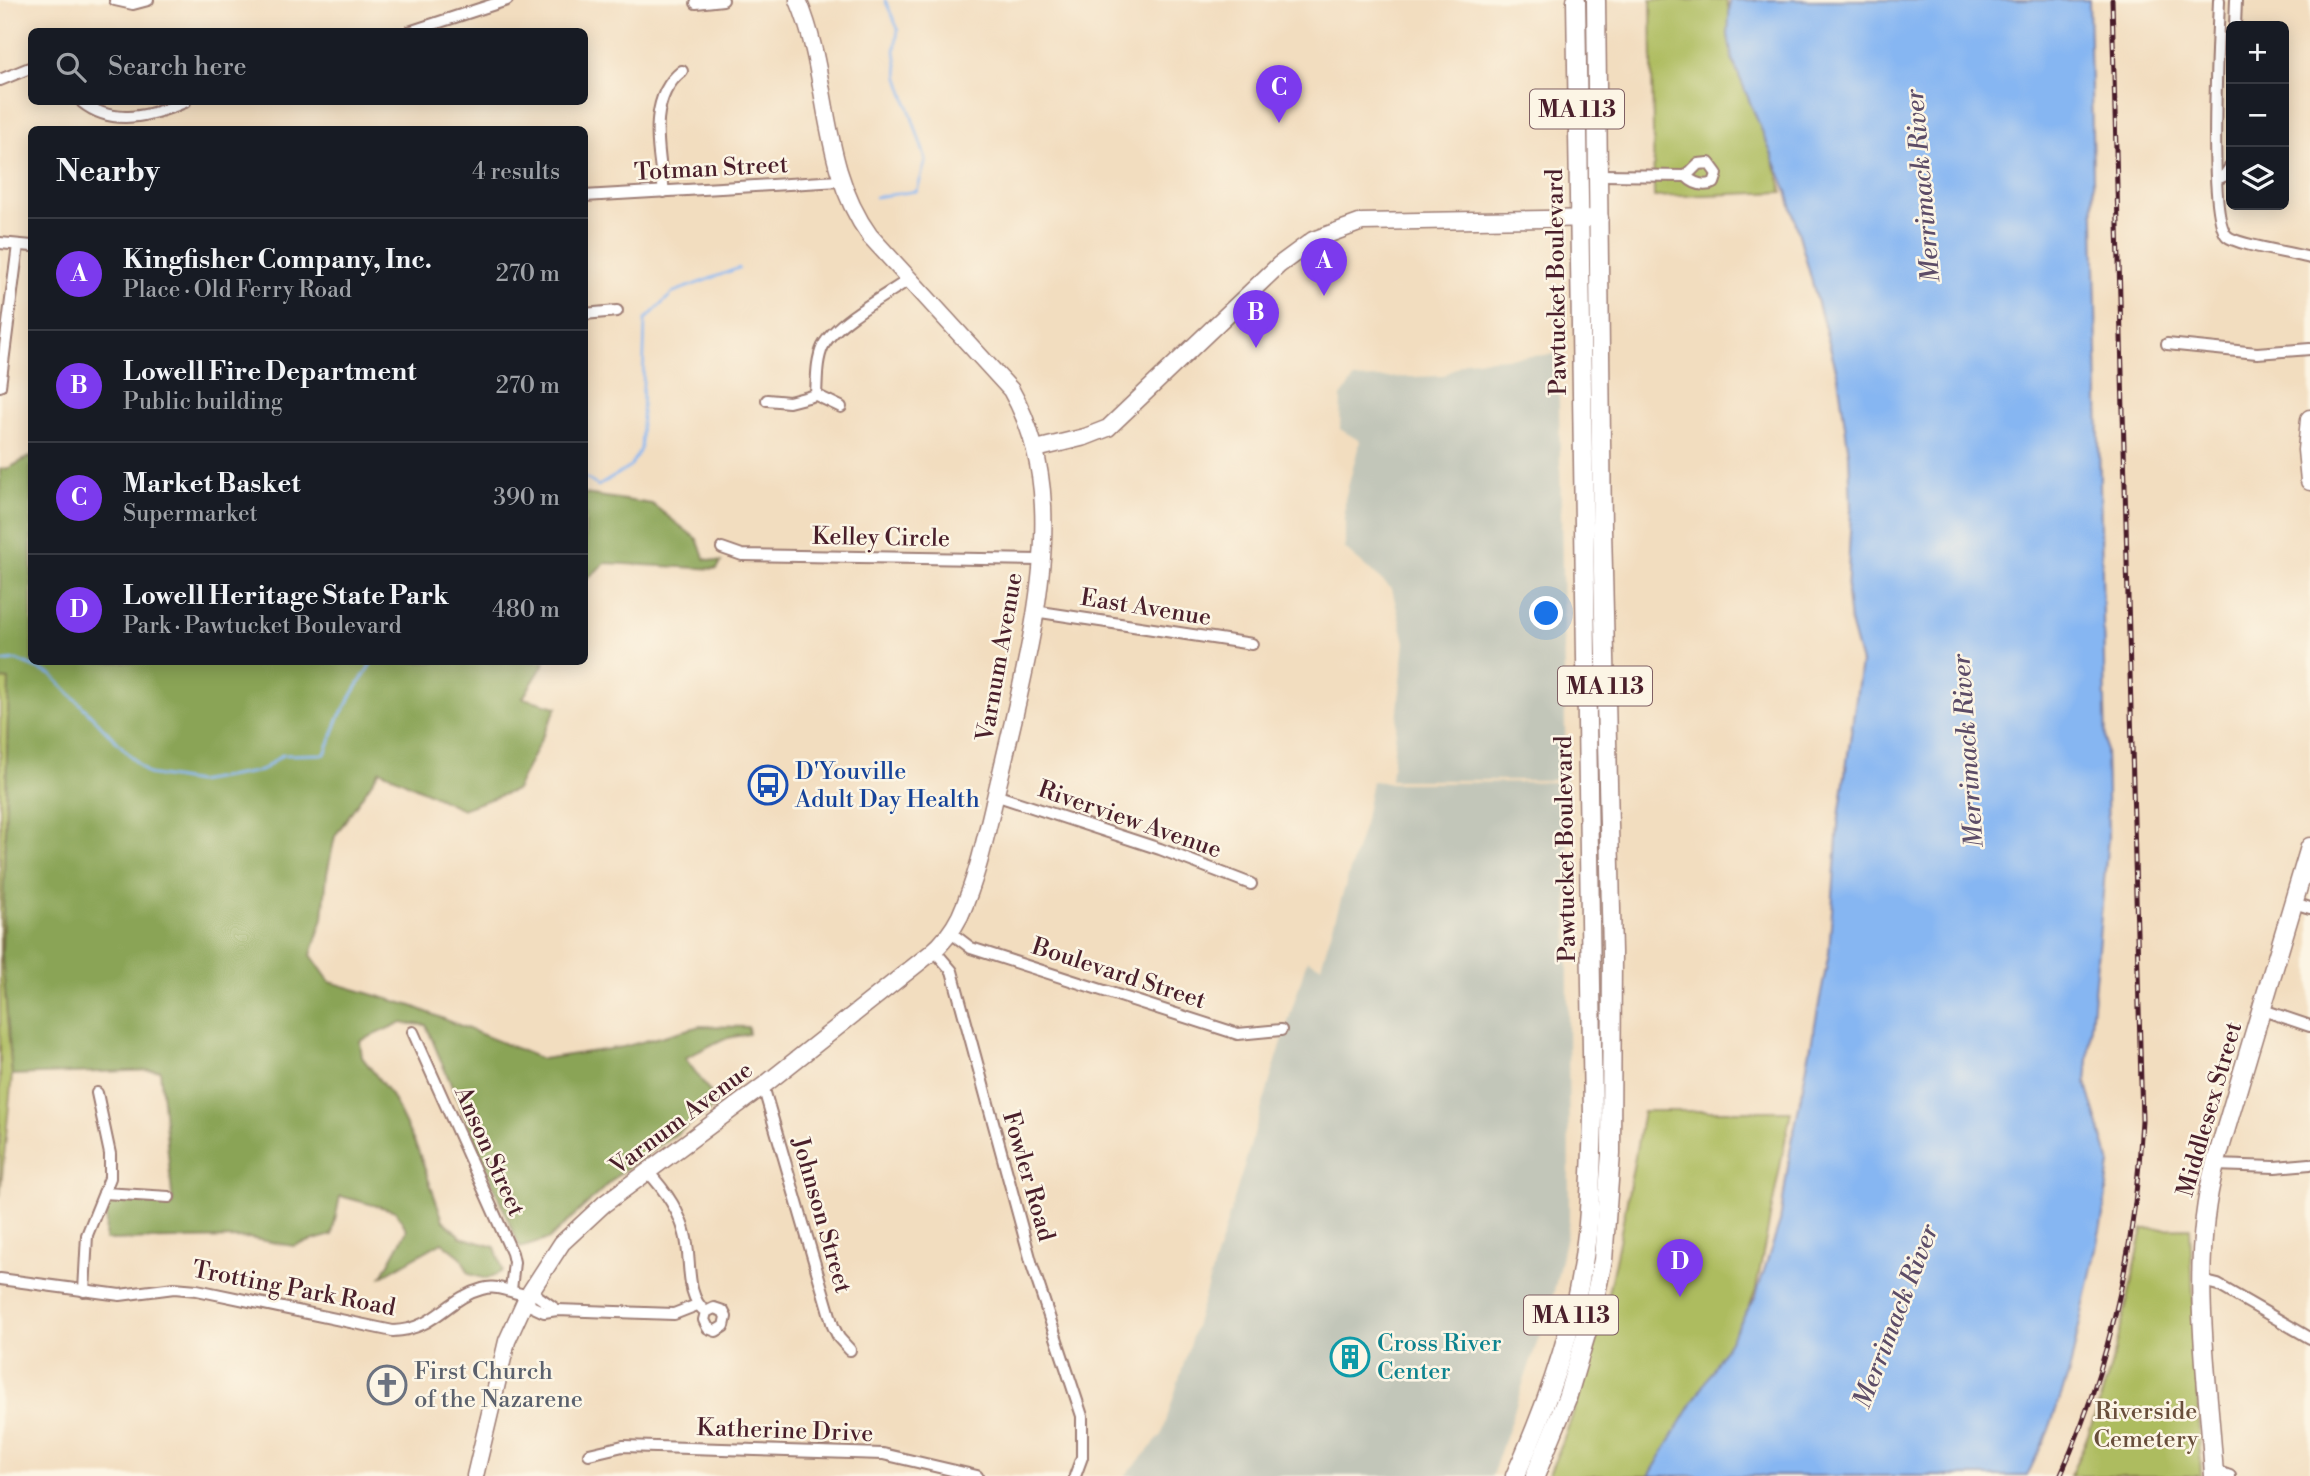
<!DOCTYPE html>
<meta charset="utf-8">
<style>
:root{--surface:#171b24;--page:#242831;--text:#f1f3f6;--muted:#9ea1a6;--line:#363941;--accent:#7c3aed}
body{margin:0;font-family:"Libre Bodoni",serif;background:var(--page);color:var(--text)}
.controls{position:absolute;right:21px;top:21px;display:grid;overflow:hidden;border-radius:10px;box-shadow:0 4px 18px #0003}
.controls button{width:63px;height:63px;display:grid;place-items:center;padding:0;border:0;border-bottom:2px solid var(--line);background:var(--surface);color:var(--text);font:35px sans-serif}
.you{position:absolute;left:1547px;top:614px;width:24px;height:24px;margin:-18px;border:5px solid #fff;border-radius:50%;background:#1a73e8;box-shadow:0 0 0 10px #1a73e833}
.badge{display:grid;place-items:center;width:46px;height:46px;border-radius:50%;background:var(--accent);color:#fff;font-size:23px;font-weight:700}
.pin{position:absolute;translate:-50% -58px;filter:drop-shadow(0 2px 4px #0008)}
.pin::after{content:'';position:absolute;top:37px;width:24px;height:21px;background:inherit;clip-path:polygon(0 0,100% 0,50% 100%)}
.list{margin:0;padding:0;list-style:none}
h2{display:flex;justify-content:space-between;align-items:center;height:91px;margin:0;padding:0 28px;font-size:30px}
h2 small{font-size:23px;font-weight:400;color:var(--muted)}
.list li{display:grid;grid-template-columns:46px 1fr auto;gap:21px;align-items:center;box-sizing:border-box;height:112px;padding:0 28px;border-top:2px solid var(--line)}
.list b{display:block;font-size:26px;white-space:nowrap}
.list p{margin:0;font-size:23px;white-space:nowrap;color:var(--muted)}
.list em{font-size:23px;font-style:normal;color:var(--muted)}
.icon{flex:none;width:38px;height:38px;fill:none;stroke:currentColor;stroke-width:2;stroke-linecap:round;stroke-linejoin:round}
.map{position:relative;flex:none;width:2310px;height:1476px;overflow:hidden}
.search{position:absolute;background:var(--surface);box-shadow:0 4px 18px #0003;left:28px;top:28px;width:560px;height:77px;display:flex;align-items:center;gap:18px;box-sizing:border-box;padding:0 24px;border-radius:10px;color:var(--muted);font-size:26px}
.panel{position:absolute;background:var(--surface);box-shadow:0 4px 18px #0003;left:28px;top:126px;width:560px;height:539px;border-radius:10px}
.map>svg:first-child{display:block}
.industrial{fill:#c2c6b9}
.green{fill:#adbc5f;stroke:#7c6e45;stroke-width:2}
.forest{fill:#8aa456;stroke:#6a6240;stroke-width:2}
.water{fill:#86b6f2;stroke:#686a8e;stroke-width:2}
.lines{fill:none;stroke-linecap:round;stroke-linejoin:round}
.stream{stroke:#86b6f2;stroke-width:2.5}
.street-casing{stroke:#9e7e75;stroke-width:14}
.secondary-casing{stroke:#9e7e75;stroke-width:19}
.primary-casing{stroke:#9e7e75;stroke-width:21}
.street{stroke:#fff;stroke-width:10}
.secondary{stroke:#fff;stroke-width:16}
.primary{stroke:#fff;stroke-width:18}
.rail-casing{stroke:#4a1f2b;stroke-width:5}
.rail{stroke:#fcf5e5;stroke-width:2.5;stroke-dasharray:8;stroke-linecap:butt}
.labels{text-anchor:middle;stroke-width:5;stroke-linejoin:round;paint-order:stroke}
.shield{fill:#fcf5e5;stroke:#7f5f63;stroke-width:2}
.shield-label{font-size:23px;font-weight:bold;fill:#4a1f2b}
.street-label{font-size:24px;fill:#4a1f2b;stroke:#fcf5e5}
.transit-label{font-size:24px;fill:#164399;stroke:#fcf5e5;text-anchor:start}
.culture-label{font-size:24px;fill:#0d838f;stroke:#fcf5e5;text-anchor:start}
.worship-label{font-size:24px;fill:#5b616d;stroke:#fcf5e5;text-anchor:start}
.park-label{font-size:24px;fill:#684e3b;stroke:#fcf5e5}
.water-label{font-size:26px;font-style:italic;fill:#5c4c67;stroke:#fcf5e5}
</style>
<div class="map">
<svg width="2310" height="1476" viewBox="0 0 2310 1476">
<rect width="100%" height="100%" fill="#fcf5e5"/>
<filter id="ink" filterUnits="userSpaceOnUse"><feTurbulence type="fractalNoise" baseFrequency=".0143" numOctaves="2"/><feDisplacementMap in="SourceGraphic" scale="14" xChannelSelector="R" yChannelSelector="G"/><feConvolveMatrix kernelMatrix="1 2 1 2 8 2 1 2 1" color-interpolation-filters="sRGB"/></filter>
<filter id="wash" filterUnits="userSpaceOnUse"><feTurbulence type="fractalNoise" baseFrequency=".00686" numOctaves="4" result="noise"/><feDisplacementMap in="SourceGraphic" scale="28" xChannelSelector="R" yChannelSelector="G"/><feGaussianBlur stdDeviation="1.57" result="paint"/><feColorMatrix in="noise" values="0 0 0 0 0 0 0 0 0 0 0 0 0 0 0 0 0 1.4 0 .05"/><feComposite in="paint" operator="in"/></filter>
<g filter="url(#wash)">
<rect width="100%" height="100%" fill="#f2ddbf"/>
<g class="industrial">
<path d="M1558 354 1566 780H1391L1405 642 1392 589 1345 549V499L1360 441 1340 429 1341 397 1354 379 1443 376 1466 361Z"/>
<path d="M1372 781 1391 783 1567 782 1569 1221 1554 1292 1492 1476H1125L1162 1435 1307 960 1321 966 1364 824Z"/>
</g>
<g class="green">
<path d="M1651 0H1726L1783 192 1654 197Z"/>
<path d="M0 679H9L2 955 12 1075 0 1197Z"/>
<path d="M1643 1111H1791L1756 1289 1735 1343 1649 1476H1548C1601 1360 1621 1236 1643 1111Z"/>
<path d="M2190 1228 2201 1476H2070C2108 1398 2125 1313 2143 1229Z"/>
</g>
<g class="forest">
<path d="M31 456 32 662H545L523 698 557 707 516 790 462 809 380 770 335 836 327 874 323 918 311 955 330 982 412 1006 542 1059 623 1047 700 1026 748 1027 749 1034 723 1039 685 1058 719 1104 619 1174 549 1239 520 1248 426 1025 400 1023 360 1041 362 1057 391 1095 418 1150 443 1220 461 1237 495 1247 503 1271 487 1279 469 1274 461 1257 442 1242 382 1276 407 1230 396 1211 340 1196 332 1235 293 1246 248 1238 105 1240 107 1200 173 1205 160 1070 12 1075 2 955 9 680 0 679V469L9 468Z"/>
<path d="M585 494 652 504 697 539 705 559 721 562 717 569 605 563 585 581Z"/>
</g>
<path class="water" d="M1730 0H2089L2108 837 2086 1082 2110 1164 2103 1216 2069 1373 2048 1432 2027 1476H1649L1755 1298 1780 1222 1790 1152 1829 953 1838 824 1861 663 1850 622 1847 594 1851 510 1849 454 1838 376 1787 191 1732 59 1728 35Z"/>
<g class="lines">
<g class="stream">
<path d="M875 197 917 191 926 160 899 78 895 51 898 29 885 0"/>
<path d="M584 477 598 486 630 467 641 448 645 320 674 292 739 268"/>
<path d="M0 662 16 660 52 675 148 774 197 782 261 771 282 755 325 754 339 717 372 662"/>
</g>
</g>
</g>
<g filter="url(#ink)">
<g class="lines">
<defs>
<g id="street">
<path d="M115 0 133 4 148 0"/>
<path d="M2219 0C2218 36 2207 217 2227 236 2236 245 2294 253 2310 258"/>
<path d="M696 3 723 0"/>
<path d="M2235 26 2236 0"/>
<path d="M409 32 507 0"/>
<path d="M0 80 32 67"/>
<path d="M82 102C113 127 151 116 185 102"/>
<path d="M1600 175 1686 176 1698 164 1709 163 1717 174 1714 183C1703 187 1694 184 1686 176"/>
<path d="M2217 179 2224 176 2231 166"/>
<path d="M664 192C659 151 646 99 682 71"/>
<path d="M584 196 840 181"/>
<path d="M0 243 32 246"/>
<path d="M584 314 617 311"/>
<path d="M2167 344 2257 353 2310 349"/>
<path d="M0 386 18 245"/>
<path d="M816 395C817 379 816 361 823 346 836 322 886 295 910 279"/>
<path d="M767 400 789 402 816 395 841 407"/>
<path d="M722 548 742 555 1040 560"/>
<path d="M1034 611 1252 644"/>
<path d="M995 795 1160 849 1251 884"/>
<path d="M2294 903 2310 908"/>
<path d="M950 932 971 948 1238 1034 1281 1030"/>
<path d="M934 950 952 971 1032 1265 1082 1416V1457L1075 1476"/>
<path d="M2263 1010 2310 1026"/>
<path d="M413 1032 512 1253 514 1262 511 1290"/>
<path d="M763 1086 833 1326 839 1338 850 1350"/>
<path d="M2215 1165 2275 1167 2310 1164"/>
<path d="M648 1172C665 1190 679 1210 685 1234 692 1258 684 1296 706 1312L714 1308 723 1311 726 1317 724 1326 716 1331 708 1328 704 1320 706 1312"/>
<path d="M104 1193 169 1197"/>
<path d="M0 1279 120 1295 174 1288 197 1290 393 1331C435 1330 447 1298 482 1289 502 1283 518 1298 536 1295L557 1310"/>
<path d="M2202 1281 2218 1285 2310 1338"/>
<path d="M84 1291 87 1235 110 1178V1154L97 1093"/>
<path d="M527 1297 531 1306 544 1312 557 1310 674 1314 697 1305"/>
<path d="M589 1454 623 1446 883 1454 977 1476"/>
<path d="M2213 1470 2230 1476"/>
</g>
<g id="secondary">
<path d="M1036 449 1085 437 1108 428 1279 265 1313 240 1362 222 1600 218"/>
<path d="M475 1476 507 1341 527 1297 562 1243 604 1204 763 1086 931 953C943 943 953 930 960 916 980 872 989 820 1001 773 1020 690 1047 591 1043 506 1041 464 1032 427 1011 390L870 236C819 166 831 77 798 0"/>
</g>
<g id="primary">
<path d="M2310 419 2307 450 2310 481"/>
<path d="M1515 1476C1549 1401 1578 1317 1587 1234 1591 1195 1592 1155 1593 1116L1576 0"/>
<path d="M1535 1476 1567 1398 1590 1321 1603 1260 1611 1154 1612 952 1602 529 1596 0"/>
<path d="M2214 1476C2208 1374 2188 1265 2215 1165L2310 847"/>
</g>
</defs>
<use href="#street" class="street-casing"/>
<use href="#secondary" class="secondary-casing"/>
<use href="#primary" class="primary-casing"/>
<use href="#street" class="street"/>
<use href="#secondary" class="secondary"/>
<use href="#primary" class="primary"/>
<defs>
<path id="rail" d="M2060 1476C2111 1364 2136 1243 2142 1120L2112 0"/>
</defs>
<use href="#rail" class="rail-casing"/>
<use href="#rail" class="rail"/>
</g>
</g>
<defs>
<symbol id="bus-ring" viewBox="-11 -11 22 22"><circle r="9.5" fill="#fcf5e5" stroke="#1a4fb4" stroke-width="1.5"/><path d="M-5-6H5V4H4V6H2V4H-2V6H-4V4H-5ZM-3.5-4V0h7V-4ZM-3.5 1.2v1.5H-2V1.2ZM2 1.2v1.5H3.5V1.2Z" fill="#1a4fb4"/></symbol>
<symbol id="building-ring" viewBox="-11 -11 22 22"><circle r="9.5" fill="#fcf5e5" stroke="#0f9aa8" stroke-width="1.5"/><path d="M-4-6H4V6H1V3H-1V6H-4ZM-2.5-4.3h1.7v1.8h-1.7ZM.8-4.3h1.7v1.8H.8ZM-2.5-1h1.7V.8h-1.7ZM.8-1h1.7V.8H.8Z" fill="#0f9aa8"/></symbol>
<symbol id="church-ring" viewBox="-11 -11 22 22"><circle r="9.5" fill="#fcf5e5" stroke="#6b7280" stroke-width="1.5"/><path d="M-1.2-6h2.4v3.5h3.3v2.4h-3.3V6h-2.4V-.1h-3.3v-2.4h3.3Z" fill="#6b7280"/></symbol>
</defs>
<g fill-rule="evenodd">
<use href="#bus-ring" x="746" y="763" width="44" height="44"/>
<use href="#building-ring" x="1328" y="1335" width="44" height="44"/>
<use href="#church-ring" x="365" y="1363" width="44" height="44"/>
</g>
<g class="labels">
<g class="shield">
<rect x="1530" y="89.5" width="94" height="39" rx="5"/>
<rect x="1558" y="666.5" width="94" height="39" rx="5"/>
<rect x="1524" y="1295.5" width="94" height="39" rx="5"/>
</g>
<g class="shield-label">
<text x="1577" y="117">MA 113</text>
<text x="1605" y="694">MA 113</text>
<text x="1571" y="1323">MA 113</text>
</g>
<g class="street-label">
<text transform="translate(711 168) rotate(-3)" y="8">Totman Street</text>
<text transform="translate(1556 282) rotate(-91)" y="8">Pawtucket Boulevard</text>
<text transform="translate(881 537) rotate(1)" y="8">Kelley Circle</text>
<text transform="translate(1146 607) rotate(9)" y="8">East Avenue</text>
<text transform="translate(999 657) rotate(-80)" y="8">Varnum Avenue</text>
<text transform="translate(1130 819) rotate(19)" y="8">Riverview Avenue</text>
<text transform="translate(1565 849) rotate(-91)" y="8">Pawtucket Boulevard</text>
<text transform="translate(1119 973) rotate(18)" y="8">Boulevard Street</text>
<text transform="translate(2209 1109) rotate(-74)" y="8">Middlesex Street</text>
<text transform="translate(681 1118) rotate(-37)" y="8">Varnum Avenue</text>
<text transform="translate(490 1151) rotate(66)" y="8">Anson Street</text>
<text transform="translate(1029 1176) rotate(74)" y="8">Fowler Road</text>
<text transform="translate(822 1215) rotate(74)" y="8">Johnson Street</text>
<text transform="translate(294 1288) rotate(11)" y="8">Trotting Park Road</text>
<text transform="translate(785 1430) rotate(2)" y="8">Katherine Drive</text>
</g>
<g class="transit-label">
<text x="795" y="779">D'Youville<tspan x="795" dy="28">Adult Day Health</tspan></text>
</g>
<g class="culture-label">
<text x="1377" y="1351">Cross River<tspan x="1377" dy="28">Center</tspan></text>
</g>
<g class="worship-label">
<text x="414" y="1379">First Church<tspan x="414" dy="28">of the Nazarene</tspan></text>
</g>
<g class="park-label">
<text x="2146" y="1419">Riverside<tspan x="2146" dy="28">Cemetery</tspan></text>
</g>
<g class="water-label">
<text transform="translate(1922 186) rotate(-95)" y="9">Merrimack River</text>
<text transform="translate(1967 751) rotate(-94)" y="9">Merrimack River</text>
<text transform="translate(1895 1316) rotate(-69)" y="9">Merrimack River</text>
</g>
</g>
</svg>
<div class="controls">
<button>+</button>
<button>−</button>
<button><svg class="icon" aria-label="layers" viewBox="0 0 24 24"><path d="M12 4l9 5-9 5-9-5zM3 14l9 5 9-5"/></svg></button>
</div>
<div class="you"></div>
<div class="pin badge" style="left:1324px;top:296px">A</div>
<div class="pin badge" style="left:1256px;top:348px">B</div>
<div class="pin badge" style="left:1279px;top:123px">C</div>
<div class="pin badge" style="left:1680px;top:1297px">D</div>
<div class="search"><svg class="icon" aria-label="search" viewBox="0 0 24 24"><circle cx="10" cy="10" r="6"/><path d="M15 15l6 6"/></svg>Search here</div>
<section class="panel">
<h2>Nearby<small>4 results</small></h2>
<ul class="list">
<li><span class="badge">A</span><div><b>Kingfisher Company, Inc.</b><p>Place · Old Ferry Road</p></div><em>270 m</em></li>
<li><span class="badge">B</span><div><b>Lowell Fire Department</b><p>Public building</p></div><em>270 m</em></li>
<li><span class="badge">C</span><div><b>Market Basket</b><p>Supermarket</p></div><em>390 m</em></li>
<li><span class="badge">D</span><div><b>Lowell Heritage State Park</b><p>Park · Pawtucket Boulevard</p></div><em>480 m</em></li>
</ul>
</section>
</div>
